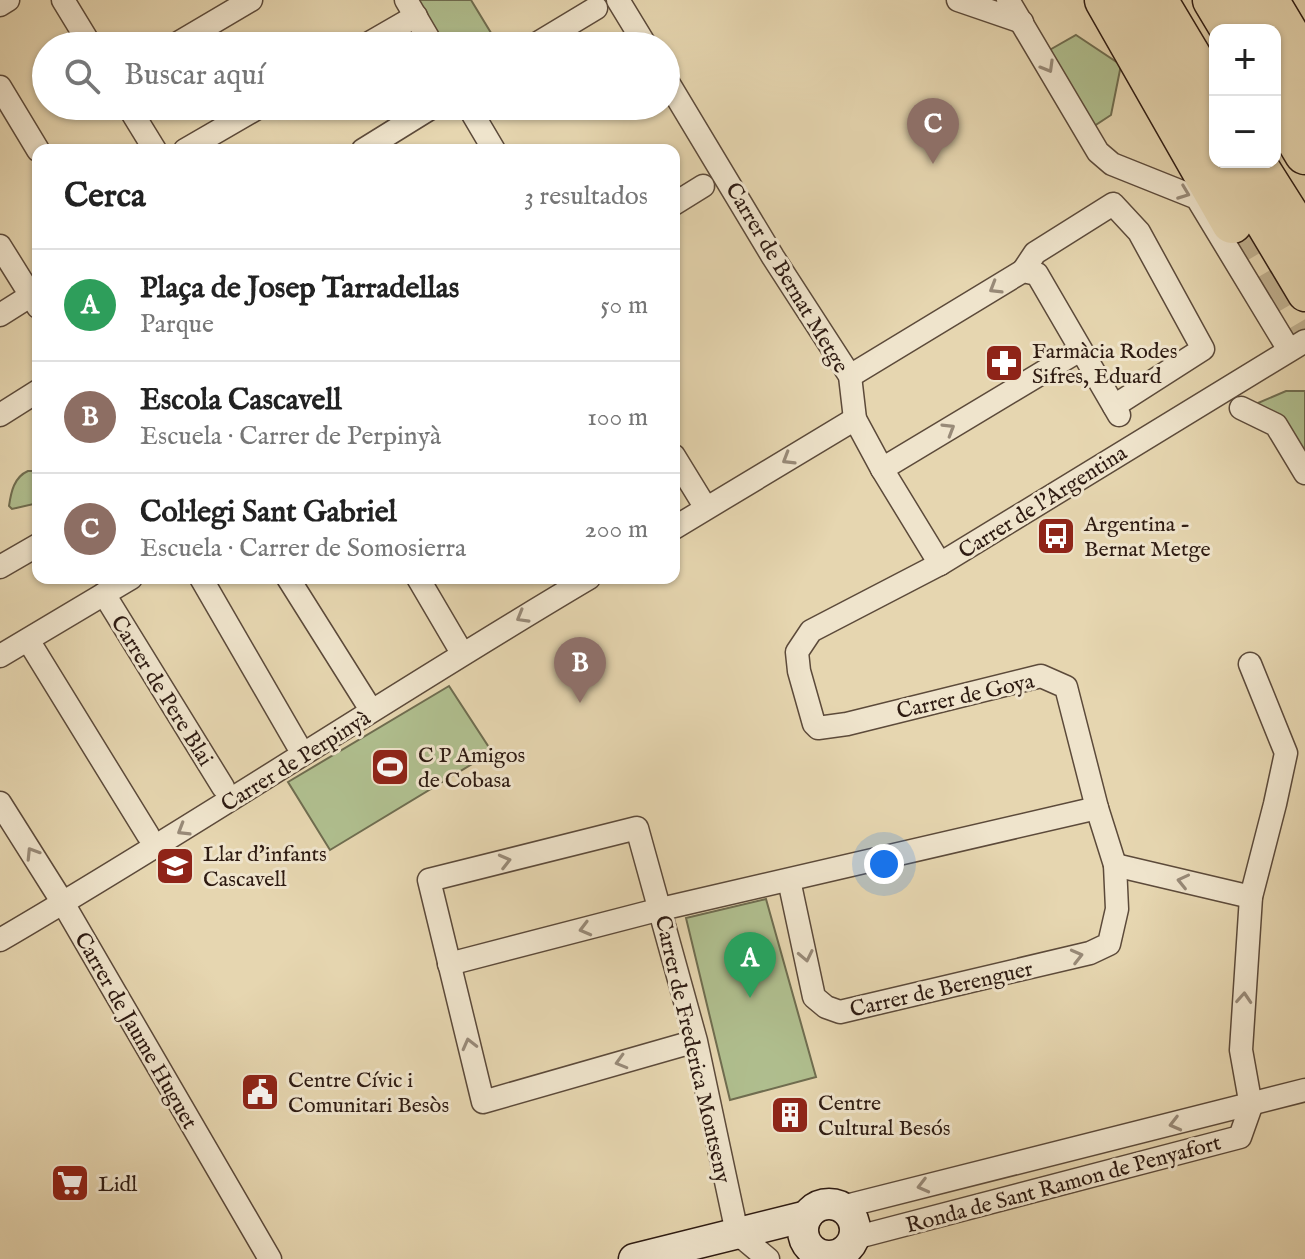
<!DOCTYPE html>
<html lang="es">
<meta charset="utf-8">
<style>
:root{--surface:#fff;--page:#f6f6f6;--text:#222;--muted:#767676;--line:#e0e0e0;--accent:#8f2418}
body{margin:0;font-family:"IM FELL English",serif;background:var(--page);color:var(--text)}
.controls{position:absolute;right:24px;top:24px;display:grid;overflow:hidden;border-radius:16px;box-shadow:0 2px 6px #0004}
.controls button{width:72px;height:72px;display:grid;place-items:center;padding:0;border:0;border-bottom:2px solid var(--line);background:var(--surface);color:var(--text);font:40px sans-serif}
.you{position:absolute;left:884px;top:864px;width:28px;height:28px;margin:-20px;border:6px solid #fff;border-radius:50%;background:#1a73e8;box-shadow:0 0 0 12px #1a73e833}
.badge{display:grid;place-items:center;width:52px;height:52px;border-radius:50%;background:var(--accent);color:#fff;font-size:26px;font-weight:700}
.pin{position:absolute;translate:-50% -66px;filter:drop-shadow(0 2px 4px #0008)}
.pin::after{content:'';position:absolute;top:42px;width:28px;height:24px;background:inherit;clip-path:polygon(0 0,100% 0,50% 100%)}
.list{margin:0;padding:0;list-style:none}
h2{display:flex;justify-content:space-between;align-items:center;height:104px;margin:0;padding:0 32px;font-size:34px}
h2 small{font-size:26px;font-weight:400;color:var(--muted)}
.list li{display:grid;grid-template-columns:52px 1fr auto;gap:24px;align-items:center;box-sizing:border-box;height:112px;padding:0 32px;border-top:2px solid var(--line)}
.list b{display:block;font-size:30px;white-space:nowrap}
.list p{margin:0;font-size:26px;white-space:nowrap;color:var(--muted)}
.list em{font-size:26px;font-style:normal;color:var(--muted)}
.icon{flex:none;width:44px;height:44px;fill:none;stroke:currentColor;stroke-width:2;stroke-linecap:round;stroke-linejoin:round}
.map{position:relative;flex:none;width:1305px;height:1259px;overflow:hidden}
.search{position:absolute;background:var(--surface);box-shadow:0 2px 6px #0004;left:32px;top:32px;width:648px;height:88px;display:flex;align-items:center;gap:20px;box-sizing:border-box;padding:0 28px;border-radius:44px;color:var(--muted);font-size:30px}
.panel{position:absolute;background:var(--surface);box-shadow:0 2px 6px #0004;left:32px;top:144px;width:648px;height:440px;border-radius:16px}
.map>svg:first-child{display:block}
.green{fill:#b0bf8f;stroke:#6f6d50;stroke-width:2}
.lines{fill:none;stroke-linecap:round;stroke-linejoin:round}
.highway-tunnel{stroke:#c1b190;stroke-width:40;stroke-dasharray:40 20;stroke-linecap:butt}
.street-casing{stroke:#5c4a3a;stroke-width:25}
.secondary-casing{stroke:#2e1b12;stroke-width:33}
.primary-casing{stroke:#2e1b12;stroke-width:37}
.highway-casing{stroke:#2e1b12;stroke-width:43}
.street{stroke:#efe4cc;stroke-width:22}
.secondary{stroke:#efe4cc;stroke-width:30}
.primary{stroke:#e6d6b0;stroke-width:34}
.highway{stroke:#e6d6b0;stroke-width:40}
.oneway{stroke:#988a78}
.labels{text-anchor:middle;stroke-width:6;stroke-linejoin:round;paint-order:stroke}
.street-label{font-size:22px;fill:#2e1b12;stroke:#efe4cc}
.poi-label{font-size:22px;fill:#2e1b12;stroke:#efe4cc;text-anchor:start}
</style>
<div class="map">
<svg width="1305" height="1259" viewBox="0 0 1305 1259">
<rect width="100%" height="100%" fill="#e6d6b0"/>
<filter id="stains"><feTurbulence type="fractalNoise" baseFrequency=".0025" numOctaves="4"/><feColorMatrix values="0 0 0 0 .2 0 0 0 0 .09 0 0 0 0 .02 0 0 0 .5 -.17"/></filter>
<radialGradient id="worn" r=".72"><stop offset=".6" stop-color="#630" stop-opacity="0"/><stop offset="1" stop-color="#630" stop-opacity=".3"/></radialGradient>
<g class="green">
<path d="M410 0H471L499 46H436Z"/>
<path d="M1076 35 1121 65 1111 115 1091 128 1046 52Z"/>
<path d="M1286 391H1305V473L1258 403Z"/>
<path d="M28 471H38V503L12 509 9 506C11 492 14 477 28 471Z"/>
<path d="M449 686 492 752 330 850 288 782Z"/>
<path d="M766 899 816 1077 730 1100 686 918Z"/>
</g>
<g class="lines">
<path class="highway-tunnel" d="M1232 223 1305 347"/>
<defs>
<g id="street">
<path d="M63 0 91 46"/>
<path d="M406 0 433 46"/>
<path d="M618 0 646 46"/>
<path d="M958 0 1022 22"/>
<path d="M1008 0 1098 152 1112 164 1197 198 1289 350"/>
<path d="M0 5 8 0"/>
<path d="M173 46 251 0"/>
<path d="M364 46 416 16"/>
<path d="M533 46 596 8"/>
<path d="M666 79 773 257 850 376 855 419 882 469 940 564"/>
<path d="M0 87 38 150"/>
<path d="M128 106 155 150"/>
<path d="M468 106 494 150"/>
<path d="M185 150 261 106"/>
<path d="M363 150 434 106"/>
<path d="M674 204 703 186"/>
<path d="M0 246 38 307"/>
<path d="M1023 271 1035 253 1113 204 1139 232 1203 349 1114 406"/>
<path d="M0 315 38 291"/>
<path d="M850 376 1023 271 1037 274 1119 415"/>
<path d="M1241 408 1276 425 1305 473"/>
<path d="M0 415 38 391"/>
<path d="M674 456 701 500"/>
<path d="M882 469 1080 350"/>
<path d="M674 528 855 419"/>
<path d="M0 567 38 545"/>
<path d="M201 578 297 744"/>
<path d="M288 578 366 702"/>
<path d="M418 578 462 653"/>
<path d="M104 594 223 787"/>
<path d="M28 640 148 835"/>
<path d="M0 656 131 578"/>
<path d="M1250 664 1286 753 1275 804 1251 897 1241 1050 1251 1106"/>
<path d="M0 803 63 903 270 1259"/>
<path d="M1115 865 1251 897"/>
<path d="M789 880 814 997 826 1007 840 1012 1090 953 1109 944 1117 909 1115 865 1097 808 1066 687 1041 676 847 724 818 728 814 724 799 671 797 652 811 631 940 564 1305 341"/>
<path d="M0 940C199 824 391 695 589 578"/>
<path d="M449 964 661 909 1097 808"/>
<path d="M696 1041 483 1102 429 880 637 828 696 1041 737 1233 768 1259"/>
<path d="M842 1207 1305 1090"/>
<path d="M854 1238 1240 1137 1251 1106"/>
</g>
<g id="secondary">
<circle cx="829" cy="1230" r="26"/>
<path d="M634 1259 807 1216"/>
</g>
<g id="primary">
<path d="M1127 0 1215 144"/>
<path d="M1244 0 1262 30"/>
<path d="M1275 52 1305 102"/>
<path d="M1226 162 1305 294"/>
</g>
<g id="highway">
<path d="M1105 0 1232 223"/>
<path d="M1157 0 1215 97"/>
<path d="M1213 0 1231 30"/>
<path d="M1268 0 1305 62"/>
<path d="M1275 104 1305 154"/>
<path d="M1255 162 1305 241"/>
</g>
</defs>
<use href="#street" class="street-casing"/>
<use href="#secondary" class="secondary-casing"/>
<use href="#primary" class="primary-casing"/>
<use href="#highway" class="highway-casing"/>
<use href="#street" class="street"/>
<use href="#secondary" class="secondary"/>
<use href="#primary" class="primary"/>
<use href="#highway" class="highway"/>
</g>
<defs><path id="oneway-chevron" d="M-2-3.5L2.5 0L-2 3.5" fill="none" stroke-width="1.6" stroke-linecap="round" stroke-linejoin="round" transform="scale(2)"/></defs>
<g class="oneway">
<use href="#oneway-chevron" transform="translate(1048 67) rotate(60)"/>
<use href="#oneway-chevron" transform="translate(1184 193) rotate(21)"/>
<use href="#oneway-chevron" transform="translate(995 288) rotate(149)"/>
<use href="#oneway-chevron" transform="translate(949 429) rotate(-31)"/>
<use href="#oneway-chevron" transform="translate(788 459) rotate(149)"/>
<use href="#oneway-chevron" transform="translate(522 617) rotate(150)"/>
<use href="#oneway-chevron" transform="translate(183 830) rotate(149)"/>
<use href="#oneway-chevron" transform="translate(32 853) rotate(-122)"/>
<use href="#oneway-chevron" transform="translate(505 861) rotate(-14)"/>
<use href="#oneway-chevron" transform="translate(1183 881) rotate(-167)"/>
<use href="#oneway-chevron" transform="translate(585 929) rotate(165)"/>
<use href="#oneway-chevron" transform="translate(806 956) rotate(78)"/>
<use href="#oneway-chevron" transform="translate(1077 956) rotate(-14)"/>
<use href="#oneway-chevron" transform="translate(1244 998) rotate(-86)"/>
<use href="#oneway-chevron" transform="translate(469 1044) rotate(-104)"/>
<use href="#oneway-chevron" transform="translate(621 1062) rotate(164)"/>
<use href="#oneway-chevron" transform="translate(1175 1124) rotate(166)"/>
<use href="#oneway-chevron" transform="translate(923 1186) rotate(166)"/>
</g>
<defs>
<symbol id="pharmacy-square" viewBox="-11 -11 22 22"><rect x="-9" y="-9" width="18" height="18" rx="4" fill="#8f2418" stroke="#efe4cc"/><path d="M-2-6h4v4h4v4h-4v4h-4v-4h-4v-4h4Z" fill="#fff"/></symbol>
<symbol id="bus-square" viewBox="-11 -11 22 22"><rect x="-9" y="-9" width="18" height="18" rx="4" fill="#8f2418" stroke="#efe4cc"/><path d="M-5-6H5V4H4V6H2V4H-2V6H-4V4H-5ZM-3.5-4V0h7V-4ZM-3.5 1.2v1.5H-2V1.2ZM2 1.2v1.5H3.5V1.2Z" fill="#fff"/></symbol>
<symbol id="stadium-square" viewBox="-11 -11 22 22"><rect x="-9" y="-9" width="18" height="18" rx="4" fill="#8f2418" stroke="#efe4cc"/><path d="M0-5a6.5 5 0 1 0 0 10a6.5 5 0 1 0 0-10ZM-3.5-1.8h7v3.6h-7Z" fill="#fff"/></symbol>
<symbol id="school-square" viewBox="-11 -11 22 22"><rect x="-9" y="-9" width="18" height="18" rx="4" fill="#8f2418" stroke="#efe4cc"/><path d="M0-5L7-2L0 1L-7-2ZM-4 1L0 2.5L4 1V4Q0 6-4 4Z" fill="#fff"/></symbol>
<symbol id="civic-square" viewBox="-11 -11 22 22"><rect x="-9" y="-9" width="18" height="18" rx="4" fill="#8f2418" stroke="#efe4cc"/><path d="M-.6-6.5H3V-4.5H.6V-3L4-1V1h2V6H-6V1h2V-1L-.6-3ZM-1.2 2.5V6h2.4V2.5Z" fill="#fff"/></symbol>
<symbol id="building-square" viewBox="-11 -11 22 22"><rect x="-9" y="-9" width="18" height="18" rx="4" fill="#8f2418" stroke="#efe4cc"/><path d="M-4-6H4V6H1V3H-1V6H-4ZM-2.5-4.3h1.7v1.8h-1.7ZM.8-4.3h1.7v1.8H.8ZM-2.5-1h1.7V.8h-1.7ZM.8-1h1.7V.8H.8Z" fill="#fff"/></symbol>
<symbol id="supermarket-square" viewBox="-11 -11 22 22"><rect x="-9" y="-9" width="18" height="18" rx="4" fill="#8f2418" stroke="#efe4cc"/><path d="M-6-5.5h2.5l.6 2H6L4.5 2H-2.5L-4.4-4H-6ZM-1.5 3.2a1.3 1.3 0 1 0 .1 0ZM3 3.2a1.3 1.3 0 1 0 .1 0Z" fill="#fff"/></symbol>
</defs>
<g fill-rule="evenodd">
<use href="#pharmacy-square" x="982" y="341" width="44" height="44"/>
<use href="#bus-square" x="1034" y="514" width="44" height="44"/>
<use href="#stadium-square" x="368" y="745" width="44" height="44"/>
<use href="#school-square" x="153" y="844" width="44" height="44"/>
<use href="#civic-square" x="238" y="1070" width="44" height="44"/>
<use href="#building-square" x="768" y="1093" width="44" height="44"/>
<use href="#supermarket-square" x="48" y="1161" width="44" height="44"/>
</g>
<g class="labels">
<g class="street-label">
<text transform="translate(788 277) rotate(59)" y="8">Carrer de Bernat Metge</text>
<text transform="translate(1042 501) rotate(-32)" y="8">Carrer de l'Argentina</text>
<text transform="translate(163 690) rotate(58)" y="8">Carrer de Pere Blai</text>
<text transform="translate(965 695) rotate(-13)" y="8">Carrer de Goya</text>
<text transform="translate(295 760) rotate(-32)" y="8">Carrer de Perpinyà</text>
<text transform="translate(941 988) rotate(-13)" y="8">Carrer de Berenguer</text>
<text transform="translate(137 1030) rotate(60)" y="8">Carrer de Jaume Huguet</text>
<text transform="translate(694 1049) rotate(77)" y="8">Carrer de Frederica Montseny</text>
<text transform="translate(1063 1183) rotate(-15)" y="8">Ronda de Sant Ramon de Penyafort</text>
</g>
<g class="poi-label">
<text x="1032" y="358">Farmàcia Rodes<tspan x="1032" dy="25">Sifres, Eduard</tspan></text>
<text x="1084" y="531">Argentina -<tspan x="1084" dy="25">Bernat Metge</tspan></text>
<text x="418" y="762">C P Amigos<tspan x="418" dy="25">de Cobasa</tspan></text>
<text x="203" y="861">Llar d'infants<tspan x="203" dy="25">Cascavell</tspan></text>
<text x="288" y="1087">Centre Cívic i<tspan x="288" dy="25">Comunitari Besòs</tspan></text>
<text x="818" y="1110">Centre<tspan x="818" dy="25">Cultural Besós</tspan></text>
<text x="98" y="1191">Lidl</text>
</g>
</g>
<rect width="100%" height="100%" filter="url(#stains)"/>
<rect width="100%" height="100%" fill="url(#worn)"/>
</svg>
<div class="controls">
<button>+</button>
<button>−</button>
</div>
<div class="you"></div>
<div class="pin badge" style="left:750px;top:998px;background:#2e9e5b">A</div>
<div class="pin badge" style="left:580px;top:703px;background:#8d6e63">B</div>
<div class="pin badge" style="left:933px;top:164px;background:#8d6e63">C</div>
<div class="search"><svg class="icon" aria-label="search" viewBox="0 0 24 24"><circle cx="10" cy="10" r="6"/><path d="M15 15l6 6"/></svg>Buscar aquí</div>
<section class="panel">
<h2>Cerca<small>3 resultados</small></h2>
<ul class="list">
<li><span class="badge" style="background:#2e9e5b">A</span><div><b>Plaça de Josep Tarradellas</b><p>Parque</p></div><em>50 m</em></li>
<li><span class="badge" style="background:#8d6e63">B</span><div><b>Escola Cascavell</b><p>Escuela · Carrer de Perpinyà</p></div><em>100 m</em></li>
<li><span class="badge" style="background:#8d6e63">C</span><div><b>Col·legi Sant Gabriel</b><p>Escuela · Carrer de Somosierra</p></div><em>200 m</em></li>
</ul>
</section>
</div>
